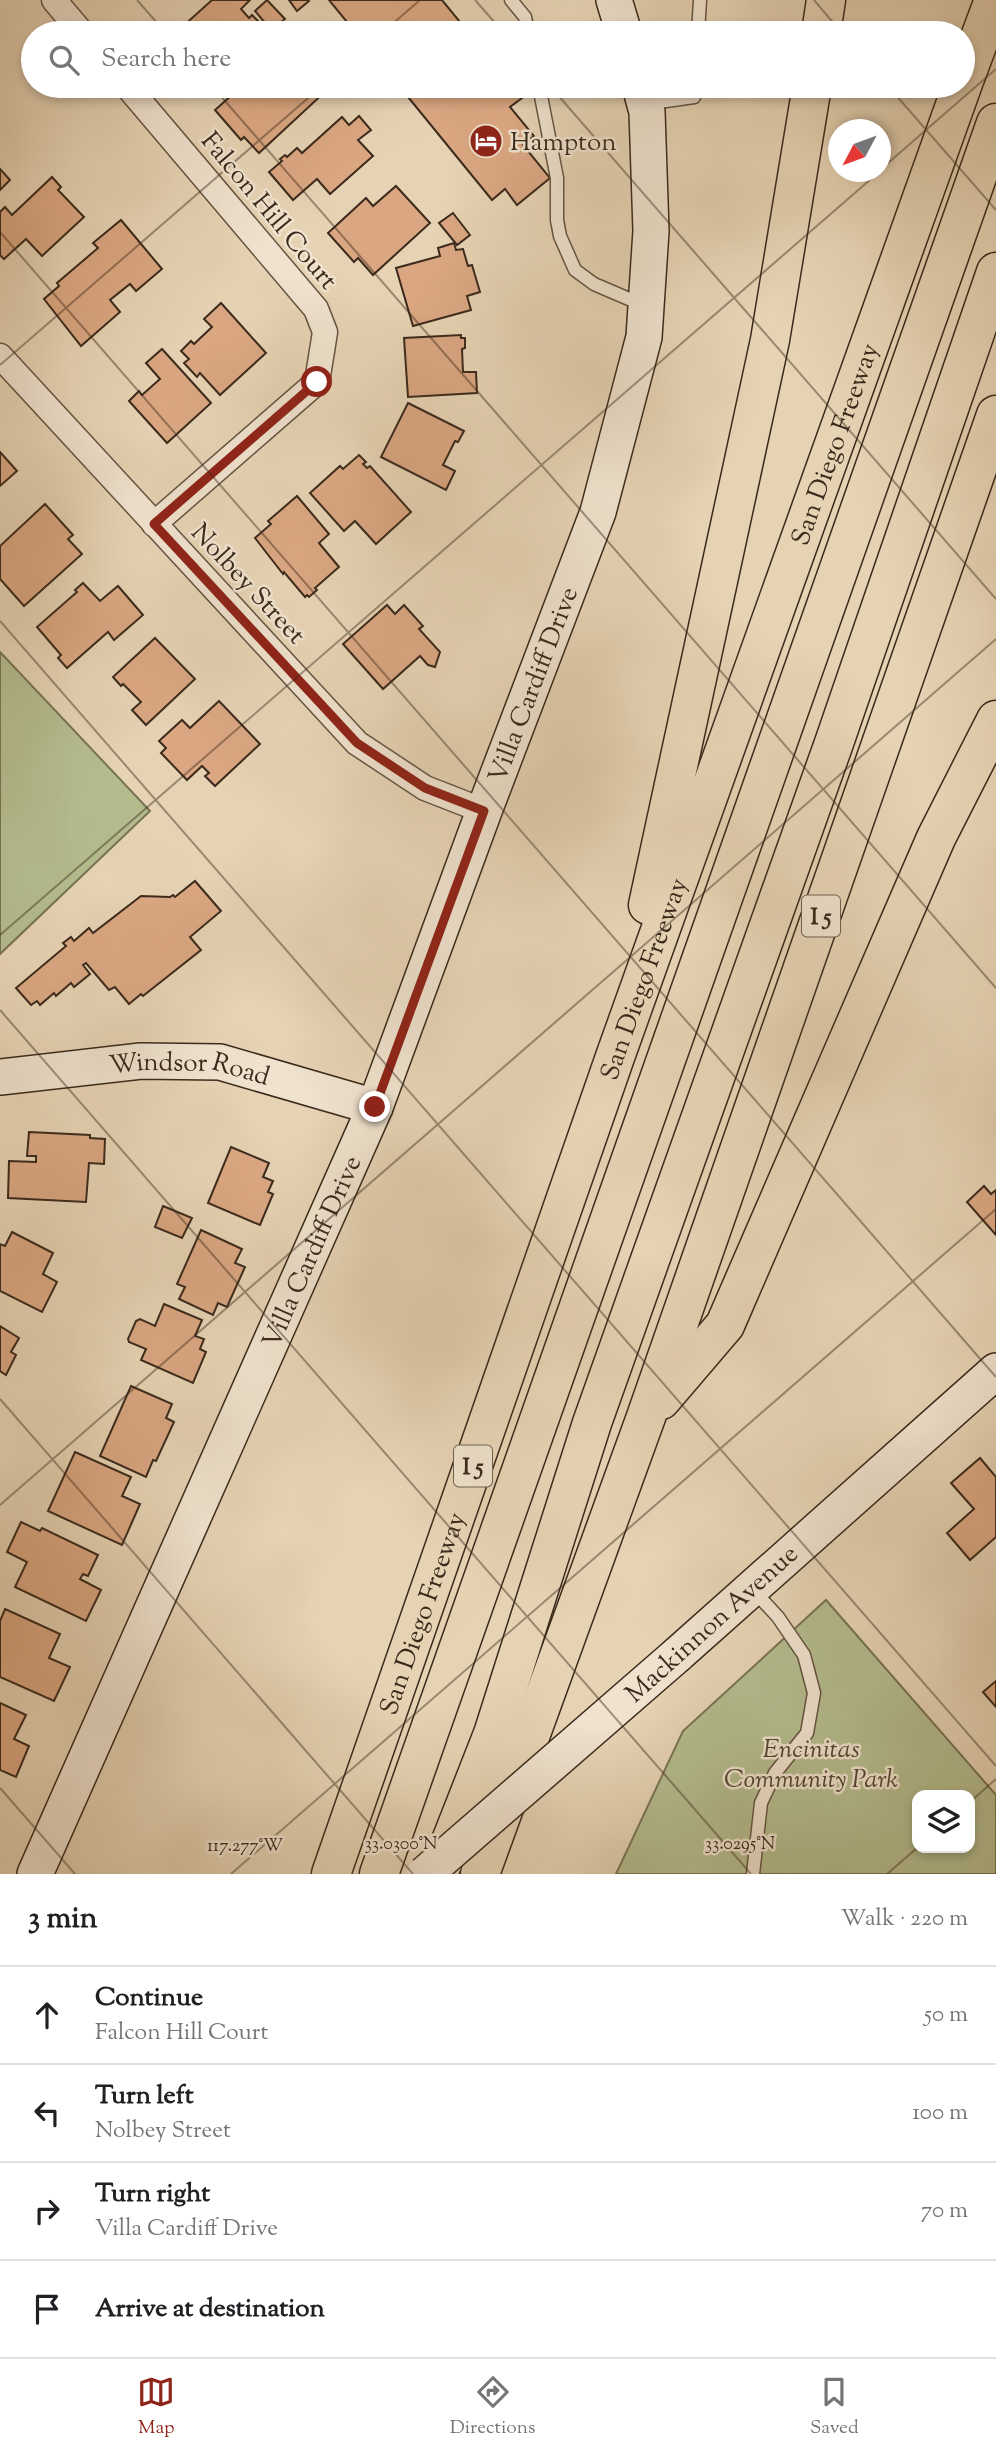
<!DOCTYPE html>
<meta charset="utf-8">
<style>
:root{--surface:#fff;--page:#f2f2f2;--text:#202124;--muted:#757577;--line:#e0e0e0;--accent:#8f2418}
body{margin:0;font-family:"Sorts Mill Goudy",serif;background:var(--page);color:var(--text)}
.controls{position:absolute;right:21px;bottom:21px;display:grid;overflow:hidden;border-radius:14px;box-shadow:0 4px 10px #0003}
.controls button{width:63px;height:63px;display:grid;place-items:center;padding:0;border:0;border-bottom:2px solid var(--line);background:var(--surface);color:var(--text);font:35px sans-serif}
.compass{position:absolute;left:828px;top:119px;width:63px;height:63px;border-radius:50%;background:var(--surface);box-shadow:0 4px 10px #0003;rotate:229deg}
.stop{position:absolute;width:21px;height:21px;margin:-16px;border:5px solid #8f2418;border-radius:50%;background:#fff}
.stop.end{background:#8f2418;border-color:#fff;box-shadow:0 2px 7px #0008}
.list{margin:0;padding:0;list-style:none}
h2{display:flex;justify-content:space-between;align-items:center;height:91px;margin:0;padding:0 28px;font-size:30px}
h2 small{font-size:23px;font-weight:400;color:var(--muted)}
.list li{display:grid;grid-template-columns:46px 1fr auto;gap:21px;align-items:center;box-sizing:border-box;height:98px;padding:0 28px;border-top:2px solid var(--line)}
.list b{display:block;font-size:26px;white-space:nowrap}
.list p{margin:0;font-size:23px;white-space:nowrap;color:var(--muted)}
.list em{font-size:23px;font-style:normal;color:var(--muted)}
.icon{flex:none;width:38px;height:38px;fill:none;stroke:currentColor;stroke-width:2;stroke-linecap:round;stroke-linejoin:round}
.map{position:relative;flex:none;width:996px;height:1874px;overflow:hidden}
.search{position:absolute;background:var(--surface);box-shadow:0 4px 10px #0003;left:21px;right:21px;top:21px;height:77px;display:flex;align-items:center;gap:18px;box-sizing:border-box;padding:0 24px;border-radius:38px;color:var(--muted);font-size:26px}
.sheet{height:483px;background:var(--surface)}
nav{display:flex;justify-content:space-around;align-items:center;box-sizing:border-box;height:98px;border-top:2px solid var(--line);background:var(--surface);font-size:19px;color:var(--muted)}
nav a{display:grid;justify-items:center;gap:4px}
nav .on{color:var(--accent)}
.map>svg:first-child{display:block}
.green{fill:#b4bc8e;stroke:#787355;stroke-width:2;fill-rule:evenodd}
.building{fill:#daa782;stroke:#3b2a1c;stroke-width:2}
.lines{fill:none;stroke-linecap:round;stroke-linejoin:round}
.lane-casing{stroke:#665442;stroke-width:15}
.street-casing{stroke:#665442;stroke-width:27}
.secondary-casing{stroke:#3b2a1c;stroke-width:38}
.highway-casing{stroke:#3b2a1c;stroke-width:41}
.lane{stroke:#efe2ce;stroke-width:12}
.street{stroke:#efe2ce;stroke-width:24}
.secondary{stroke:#efe2ce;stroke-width:35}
.highway{stroke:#e6d3b4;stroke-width:38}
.secondary-bridge-casing{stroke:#3b2a1c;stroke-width:38;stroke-linecap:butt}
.secondary-bridge{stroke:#efe2ce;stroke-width:35}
.route{stroke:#8f2418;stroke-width:9}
.ticks{fill:none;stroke:#3b2a1c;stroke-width:2;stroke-opacity:0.45}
.labels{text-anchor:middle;stroke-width:5;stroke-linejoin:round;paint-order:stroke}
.shield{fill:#efe2ce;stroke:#716151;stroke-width:2}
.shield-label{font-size:24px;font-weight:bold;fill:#3b2a1c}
.poi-label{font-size:26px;fill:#3b2a1c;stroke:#efe2ce;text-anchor:start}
.street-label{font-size:26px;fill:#3b2a1c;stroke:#efe2ce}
.park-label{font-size:26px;font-style:italic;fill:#534733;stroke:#efe2ce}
.ticks-label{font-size:18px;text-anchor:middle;fill:#3b2a1c;stroke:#efe2ce;stroke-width:5;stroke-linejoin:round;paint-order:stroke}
</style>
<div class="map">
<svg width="996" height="1874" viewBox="0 0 996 1874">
<rect width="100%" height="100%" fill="#e6d3b4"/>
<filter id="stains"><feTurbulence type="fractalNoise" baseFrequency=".00286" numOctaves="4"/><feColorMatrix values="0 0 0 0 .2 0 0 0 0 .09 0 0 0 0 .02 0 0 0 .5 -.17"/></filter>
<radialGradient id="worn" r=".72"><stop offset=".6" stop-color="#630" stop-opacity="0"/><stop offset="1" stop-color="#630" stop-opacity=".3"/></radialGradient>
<g class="green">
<path d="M0 652 150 811 0 954Z"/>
<path d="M826 1600 996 1795V1874H616L683 1731ZM917 1795H970V1848H917Z"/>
</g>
<g class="building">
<path d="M212 0H250L241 9 249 18 252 15 261 24 251 33H186L181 28Z"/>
<path d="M267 0 285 19 271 30 255 11Z"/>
<path d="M289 0H308L309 1 297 11Z"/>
<path d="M329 0H442L469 33H356Z"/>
<path d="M192 86H210L200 95Z"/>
<path d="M242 86H324L327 90 259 153 244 137 241 140 215 110Z"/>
<path d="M399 86H512L522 98 510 107 534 136 523 145 550 178 517 205 505 189 492 200Z"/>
<path d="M359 116 371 130 358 140 373 156 330 194 317 179 293 200 269 172 282 161 280 159 285 155 287 157 297 148 302 153 342 117 349 125Z"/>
<path d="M0 169 10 180 0 190Z"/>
<path d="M52 177 61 187 58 190 84 217 42 256 26 239 4 259 0 255V212L5 207 12 215Z"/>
<path d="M396 186 430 223 373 275 358 258 354 262 328 233 366 198 373 206Z"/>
<path d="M453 213 470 235 457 245 439 223Z"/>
<path d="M121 220 162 269 136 291 130 284 110 300 120 312 81 346 44 299 59 286 57 283 98 248 93 243Z"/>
<path d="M454 243 456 250 463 249 468 266 472 265 480 292 467 296 471 310 413 326 396 268 440 256 438 248Z"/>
<path d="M221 303 266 353 220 395 200 373 197 377 184 363 189 359 181 351 191 341 194 344 212 327 204 319Z"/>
<path d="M461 335V338H465V348L462 349 463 372H476L477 393 408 397 404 338Z"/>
<path d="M162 349 211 403 167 443 129 401 139 391 142 395 160 379 146 363Z"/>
<path d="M408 403 464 431 458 442 455 441 443 465 455 471 446 490 381 457Z"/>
<path d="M0 452 17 471 0 486Z"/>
<path d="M359 455 366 462 363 464 367 468 370 466 411 512 376 544 355 521 344 531 310 493 340 466 343 469Z"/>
<path d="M297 496 329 534 319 543 339 567 315 588 317 590 309 597 307 595 305 597 284 572 283 574 255 538 271 524 268 521Z"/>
<path d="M45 504 73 535 68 539 82 554 24 606 0 579V546Z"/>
<path d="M83 583 100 601 118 586 143 615 114 640 108 632 67 668 58 658 61 655 37 627 77 592 75 590Z"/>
<path d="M387 605 395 614 404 605 423 626 419 629 440 652 435 667 428 665 420 656 383 689 343 644Z"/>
<path d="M155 638 195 679 146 725 132 710 141 702 123 684 121 686 113 677Z"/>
<path d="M219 701 260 744 215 786 205 776 209 773 202 766 187 780 161 753 166 748 159 741 182 720 190 728Z"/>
<path d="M195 881 221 911 190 937 201 950 143 996 141 994 129 1004 115 987 109 990 86 963 83 965 90 974 74 987 71 983 56 996 54 993 40 1005 37 1001 31 1005 16 988 66 946 63 943 71 937 74 941 89 928 93 933 141 896 170 897 173 895 175 897Z"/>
<path d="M29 1132 90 1135V1138L105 1139 104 1164 89 1163 86 1202 8 1198 9 1161 36 1162V1156H27Z"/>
<path d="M231 1147 269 1163 263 1177 273 1181 268 1192 273 1194 260 1225 208 1203Z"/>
<path d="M984 1186 991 1194 996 1190V1235L967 1202Z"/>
<path d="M163 1206 192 1218 182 1238 155 1227Z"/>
<path d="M201 1230 242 1249 235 1263 245 1267 227 1307 218 1303 213 1315 179 1299 185 1287 177 1284Z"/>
<path d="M12 1232 53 1253 43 1274 57 1282 42 1312 0 1291V1244L5 1246Z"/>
<path d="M164 1304 202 1320 195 1336 204 1339 200 1349 206 1352 193 1383 141 1360 146 1349 129 1342 128 1339 136 1321 140 1319 155 1326Z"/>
<path d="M0 1326 19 1338 11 1352 16 1355 6 1375 0 1371Z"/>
<path d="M131 1386 172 1404 166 1418 174 1422 156 1461 153 1460 146 1477 100 1456Z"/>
<path d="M75 1452 131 1477 122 1496 140 1504 122 1545 48 1511Z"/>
<path d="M980 1458 996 1477V1537L970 1560 947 1533 974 1509 951 1483Z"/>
<path d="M21 1522 40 1531 42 1528 98 1555 88 1576 83 1574 80 1579 101 1590 86 1621 15 1587 27 1562 7 1552Z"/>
<path d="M5 1609 60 1634 49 1658 70 1667 54 1701 0 1677V1621Z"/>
<path d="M996 1681V1707L983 1692Z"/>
<path d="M0 1703 26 1715 14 1739 29 1746 16 1777 0 1770Z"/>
</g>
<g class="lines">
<defs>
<g id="lane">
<path d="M511 0 525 17 528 33"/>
<path d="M698 33 700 0"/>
<path d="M539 86 557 178V220L560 236 575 270 594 284 643 305"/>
<path d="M645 104 694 97V86"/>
<path d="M753 1874 761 1803 775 1773 807 1733 814 1693 804 1655 778 1617 754 1591"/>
</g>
<g id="street">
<path d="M54 0 82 33"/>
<path d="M127 86 316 309 325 332 317 382 154 524"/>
<path d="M0 356 357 743 425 788 484 811"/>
</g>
<g id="secondary">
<path d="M614 0 624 33"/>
<path id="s1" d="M0 1077 141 1061 220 1062 375 1107"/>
<path d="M677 1655 996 1371"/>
<path id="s2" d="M35 1874 375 1107 484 811 598 512 644 337 651 231 647 112 640 86"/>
</g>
<g id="highway">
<path d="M821 33 826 0"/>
<path d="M963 83 994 0"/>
<path d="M648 905 770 340 812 86"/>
<path d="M661 1400 725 1325 936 838 996 720"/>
<path d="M440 1869 493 1734 592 1423 834 743 996 272"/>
<path id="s3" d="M331 1874 615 1057 962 86"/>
<path d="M379 1874 996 123"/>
<path d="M480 1874 646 1417 996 415"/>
</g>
</defs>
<use href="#lane" class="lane-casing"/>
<use href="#street" class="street-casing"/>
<use href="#secondary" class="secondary-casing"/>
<use href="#highway" class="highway-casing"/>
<use href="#lane" class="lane"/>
<use href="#street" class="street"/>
<use href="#secondary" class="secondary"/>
<use href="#highway" class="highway"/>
<defs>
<path id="secondary-bridge" d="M425 1874 677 1655"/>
</defs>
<use href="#secondary-bridge" class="secondary-bridge-casing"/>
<use href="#secondary-bridge" class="secondary-bridge"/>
</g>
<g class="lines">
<path class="route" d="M317 382 154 524 357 743 425 788 484 811 375 1107"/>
</g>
<path class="ticks" d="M137 0 166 33M475 0 504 33M814 0 842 33M382 33 420 0M212 86 996 988M550 86 996 599M888 86 996 210M880 170 996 69M0 232 996 1377M0 365 322 86M0 621 996 1766M0 935 879 172M0 1010 751 1874M0 1399 413 1874M0 1505 996 639M0 1788 75 1874M970 1802 996 1779M231 1874 996 1209M887 1874 917 1848"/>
<defs>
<symbol id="hotel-disc" viewBox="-11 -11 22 22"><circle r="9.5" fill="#8f2418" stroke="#efe2ce"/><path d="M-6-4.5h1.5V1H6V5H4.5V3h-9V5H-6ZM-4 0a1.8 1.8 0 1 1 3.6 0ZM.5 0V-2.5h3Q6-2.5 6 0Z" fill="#fff"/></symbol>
</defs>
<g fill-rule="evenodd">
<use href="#hotel-disc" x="467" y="122" width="38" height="38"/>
</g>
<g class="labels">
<g class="shield">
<rect x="802" y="895.5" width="38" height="41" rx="5"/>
<rect x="454" y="1445.5" width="38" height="41" rx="5"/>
</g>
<g class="shield-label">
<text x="821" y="924">I 5</text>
<text x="473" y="1474">I 5</text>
</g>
<g class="poi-label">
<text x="510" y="150">Hampton</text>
</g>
<g class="street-label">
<text transform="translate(270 210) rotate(50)" y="9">Falcon Hill Court</text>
<text dy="9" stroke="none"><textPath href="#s3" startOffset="1516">San Diego Freeway</textPath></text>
<text transform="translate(249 583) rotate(47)" y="9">Nolbey Street</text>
<text dy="9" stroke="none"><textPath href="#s2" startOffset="1290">Villa Cardiff Drive</textPath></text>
<text dy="9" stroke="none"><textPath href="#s3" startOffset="948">San Diego Freeway</textPath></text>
<text dy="9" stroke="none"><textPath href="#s1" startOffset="191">Windsor Road</textPath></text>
<text dy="9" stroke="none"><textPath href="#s2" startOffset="681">Villa Cardiff Drive</textPath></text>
<text dy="9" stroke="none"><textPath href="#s3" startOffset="276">San Diego Freeway</textPath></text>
<text transform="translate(711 1623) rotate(-42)" y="9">Mackinnon Avenue</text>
</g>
<g class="park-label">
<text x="811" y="1757">Encinitas<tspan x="811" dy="30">Community Park</tspan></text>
</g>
</g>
<g class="ticks-label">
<text x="401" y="1849">33.0300°N</text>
<text x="740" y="1849">33.0295°N</text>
<text x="245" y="1851">117.277°W</text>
</g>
<rect width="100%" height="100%" filter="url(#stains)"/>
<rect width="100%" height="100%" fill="url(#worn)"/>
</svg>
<div class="controls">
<button><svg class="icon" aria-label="layers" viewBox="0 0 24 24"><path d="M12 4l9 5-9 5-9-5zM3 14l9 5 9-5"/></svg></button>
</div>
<svg class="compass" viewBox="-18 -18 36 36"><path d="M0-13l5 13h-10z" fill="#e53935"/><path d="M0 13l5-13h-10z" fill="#757577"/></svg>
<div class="stop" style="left:317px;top:382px"></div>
<div class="stop end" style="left:375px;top:1107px"></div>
<div class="search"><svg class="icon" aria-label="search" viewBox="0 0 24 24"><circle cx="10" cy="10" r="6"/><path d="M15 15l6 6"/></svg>Search here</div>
</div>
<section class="sheet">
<h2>3 min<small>Walk · 220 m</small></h2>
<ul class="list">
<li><svg class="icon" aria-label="ahead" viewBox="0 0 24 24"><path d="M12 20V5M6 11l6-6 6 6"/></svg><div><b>Continue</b><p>Falcon Hill Court</p></div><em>50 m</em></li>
<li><svg class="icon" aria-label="left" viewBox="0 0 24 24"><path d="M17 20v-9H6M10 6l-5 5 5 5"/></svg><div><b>Turn left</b><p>Nolbey Street</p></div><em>100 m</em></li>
<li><svg class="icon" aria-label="right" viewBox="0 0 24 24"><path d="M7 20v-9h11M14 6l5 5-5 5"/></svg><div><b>Turn right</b><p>Villa Cardiff Drive</p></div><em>70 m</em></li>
<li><svg class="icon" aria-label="arrive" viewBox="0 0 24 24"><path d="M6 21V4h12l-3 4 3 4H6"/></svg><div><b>Arrive at destination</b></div></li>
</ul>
</section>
<nav>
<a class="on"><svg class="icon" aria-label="map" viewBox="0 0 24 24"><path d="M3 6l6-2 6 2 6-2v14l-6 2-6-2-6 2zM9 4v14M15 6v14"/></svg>Map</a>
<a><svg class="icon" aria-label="directions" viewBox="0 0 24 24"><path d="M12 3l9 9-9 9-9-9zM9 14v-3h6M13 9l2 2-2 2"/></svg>Directions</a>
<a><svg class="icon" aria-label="saved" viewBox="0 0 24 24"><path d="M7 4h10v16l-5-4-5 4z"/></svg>Saved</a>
</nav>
